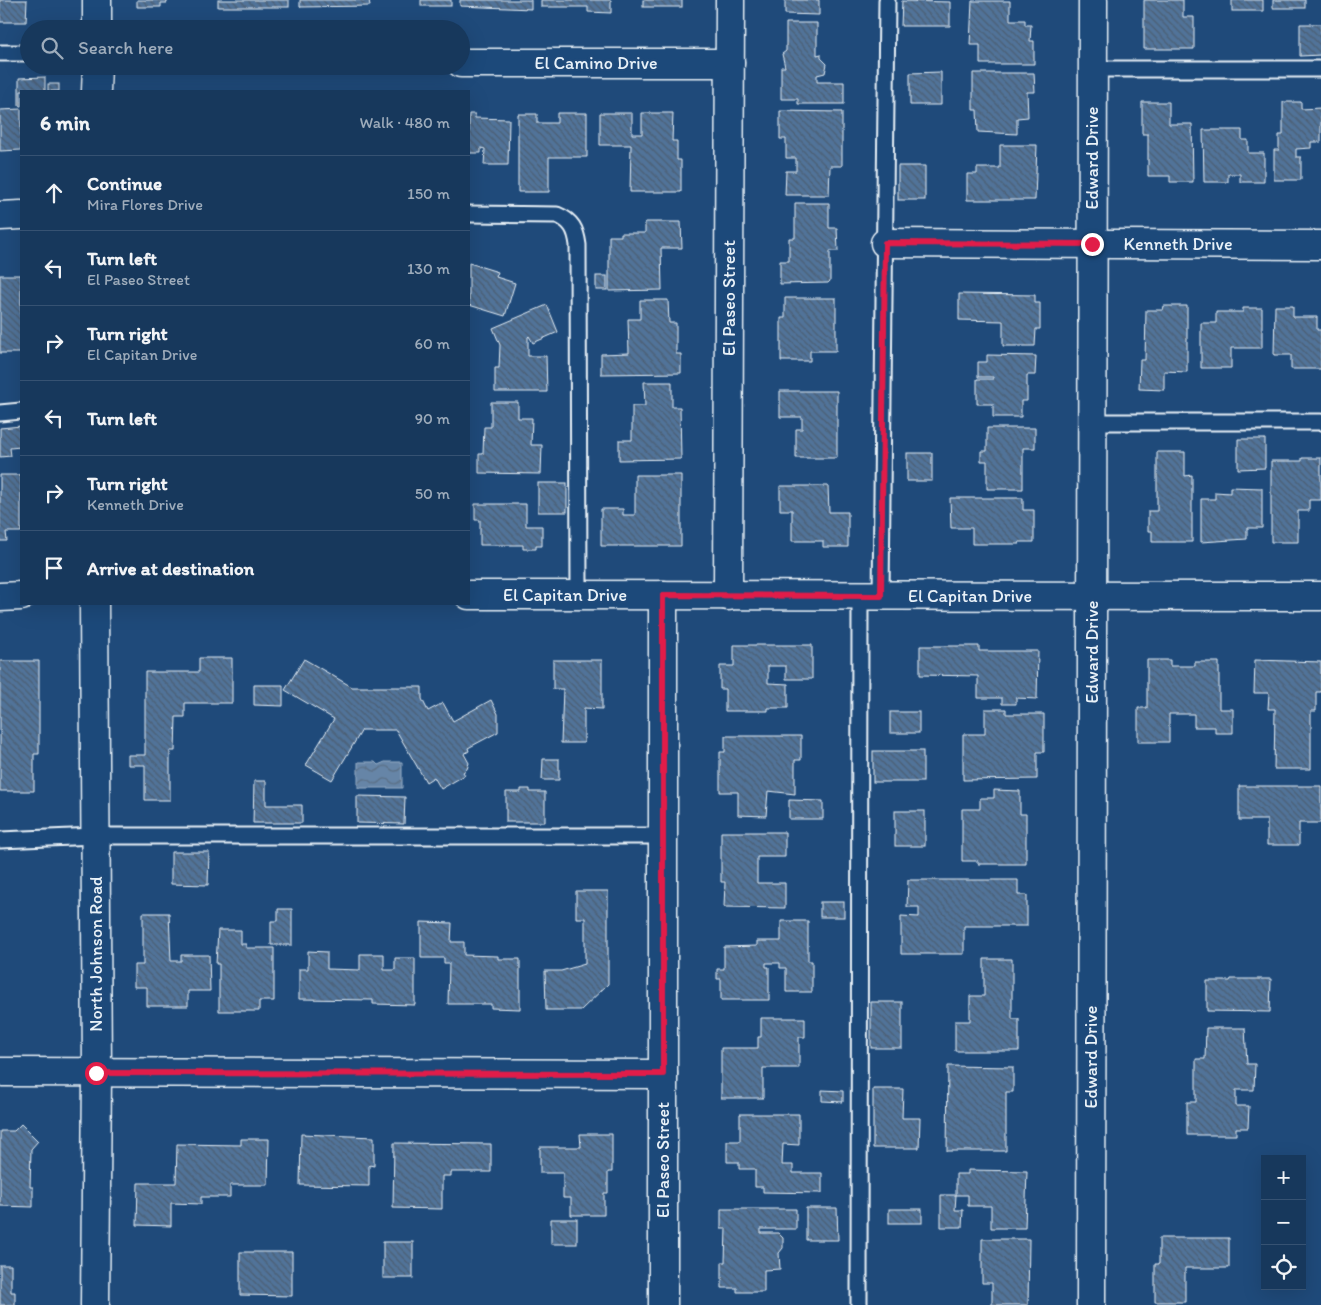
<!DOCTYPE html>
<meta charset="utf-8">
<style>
:root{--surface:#17385c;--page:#203f62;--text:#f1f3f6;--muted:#9eacbb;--line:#365272}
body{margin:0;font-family:Itim,sans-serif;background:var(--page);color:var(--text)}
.controls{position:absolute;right:15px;bottom:15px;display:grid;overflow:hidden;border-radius:0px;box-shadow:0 5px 20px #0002}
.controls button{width:45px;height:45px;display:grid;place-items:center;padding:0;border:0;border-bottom:1px solid var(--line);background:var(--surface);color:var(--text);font:25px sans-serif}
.stop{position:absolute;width:15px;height:15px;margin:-11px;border:4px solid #e11d48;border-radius:50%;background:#fff}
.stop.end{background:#e11d48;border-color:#fff;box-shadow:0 1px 5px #0008}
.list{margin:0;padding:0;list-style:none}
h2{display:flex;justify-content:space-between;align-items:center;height:65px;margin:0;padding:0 20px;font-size:21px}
h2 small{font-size:16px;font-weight:400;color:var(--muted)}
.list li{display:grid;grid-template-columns:32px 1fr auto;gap:15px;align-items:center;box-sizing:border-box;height:75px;padding:0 20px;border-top:1px solid var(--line)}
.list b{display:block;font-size:19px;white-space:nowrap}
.list p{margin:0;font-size:16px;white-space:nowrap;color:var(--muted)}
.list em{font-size:16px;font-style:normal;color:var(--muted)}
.icon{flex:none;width:28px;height:28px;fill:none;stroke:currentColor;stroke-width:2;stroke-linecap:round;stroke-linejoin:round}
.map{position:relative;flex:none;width:1321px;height:1305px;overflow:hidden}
.search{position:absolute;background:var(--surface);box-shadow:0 5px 20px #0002;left:20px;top:20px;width:450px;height:55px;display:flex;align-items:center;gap:12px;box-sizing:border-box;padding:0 18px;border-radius:28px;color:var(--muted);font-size:19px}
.panel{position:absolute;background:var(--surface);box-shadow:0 5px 20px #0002;left:20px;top:90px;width:450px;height:515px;border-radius:0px}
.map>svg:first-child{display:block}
.water{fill:url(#water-waves);stroke:#9ab0c7}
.building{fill:url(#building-back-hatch);stroke:#e8f1f8}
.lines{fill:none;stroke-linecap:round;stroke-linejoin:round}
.service-casing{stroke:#e8f1f8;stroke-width:19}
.minor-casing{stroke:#e8f1f8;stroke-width:31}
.service{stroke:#1f4a7a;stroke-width:15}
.minor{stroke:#1f4a7a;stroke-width:28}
.route{stroke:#e11d48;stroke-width:6}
.labels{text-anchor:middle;stroke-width:4.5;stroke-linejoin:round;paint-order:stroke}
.street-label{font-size:18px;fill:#e8f1f8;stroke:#1f4a7a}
</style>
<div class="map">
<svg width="1321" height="1305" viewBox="0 0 1321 1305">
<defs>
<pattern id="water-waves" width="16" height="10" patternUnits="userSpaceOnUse" patternTransform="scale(1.25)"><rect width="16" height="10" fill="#6685a7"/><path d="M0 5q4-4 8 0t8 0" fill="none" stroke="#596d82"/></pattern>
<pattern id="building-back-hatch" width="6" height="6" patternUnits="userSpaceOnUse" patternTransform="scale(1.25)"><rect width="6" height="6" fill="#517399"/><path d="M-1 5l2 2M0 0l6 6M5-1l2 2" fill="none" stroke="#4c5e72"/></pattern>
</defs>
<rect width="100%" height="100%" fill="#1f4a7a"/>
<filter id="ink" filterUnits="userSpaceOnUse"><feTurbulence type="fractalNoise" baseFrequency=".02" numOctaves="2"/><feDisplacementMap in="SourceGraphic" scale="10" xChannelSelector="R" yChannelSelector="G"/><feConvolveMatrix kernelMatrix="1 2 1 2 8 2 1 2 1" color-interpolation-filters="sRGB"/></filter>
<g filter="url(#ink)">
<path class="water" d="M358 762H375L378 765 385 762H402V788H358Z"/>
<g class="building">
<path d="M0 0H27L26 22H0Z"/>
<path d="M137 0H167V3H161V7H137Z"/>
<rect x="218" y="0" width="71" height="7"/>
<path d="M300 0H369L370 6 300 7Z"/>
<rect x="421" y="0" width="30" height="6"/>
<path d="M460 0H531V9L460 6Z"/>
<path d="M541 0H611V13L588 12V7H541Z"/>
<rect x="643" y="0" width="39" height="7"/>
<path d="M785 0H819V15L785 14Z"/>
<path d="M1144 0H1183V17H1194V49H1144Z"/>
<rect x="1232" y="0" width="31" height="11"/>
<rect x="1273" y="0" width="32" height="8"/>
<path d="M902 1 950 2V26H901Z"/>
<path d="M972 1H1010V20H1025V25H1031L1030 41H1034V64H980V45H970Z"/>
<path d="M786 23H817V55L821 54V58L827 64 825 73 817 75V82H844V104H798V99H781V67H785L782 54 786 51Z"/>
<path d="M1300 24H1321V55L1300 56Z"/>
<path d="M941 72V105H910V73Z"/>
<path d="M973 73H1034L1035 92H1027L1028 117 1017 118V134L978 132 977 110H973Z"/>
<path d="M45 77V91H21V106H19V78Z"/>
<rect x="48" y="84" width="11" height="7"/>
<path d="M1142 102H1169V124H1192L1193 182H1170V176H1148V134H1142Z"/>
<path d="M1283 102H1301V109L1321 108V142H1311V148L1296 149V157H1301V180H1274V150H1279V135H1283Z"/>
<path d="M21 109V150L0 151V110Z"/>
<path d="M780 111 842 112V166H830L829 195H785L786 171H796V158H786V139H780Z"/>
<path d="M557 113H587V157H549V192H518V114H537V123H557Z"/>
<path d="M600 113H632V134H642V113H673L672 141H677V160H681V192H630L631 145H600Z"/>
<path d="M469 114H475V118L509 119 508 165H484L485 149 481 148V153H469Z"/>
<path d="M1203 130H1242V140H1248V153H1264V182H1240V174H1228V182H1204Z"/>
<path d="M1000 145H1037L1035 200H967V174H977V168H1000Z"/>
<rect x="898" y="166" width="27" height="34"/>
<path d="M795 203H829V228H837L838 251H830V281L828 283 780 284V261H789V238H795Z"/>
<path d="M645 222H681L682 248H661L662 290 609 291V236H621V233H645Z"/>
<path d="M469 263 498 272 496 277 515 283 505 316 469 305Z"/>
<rect x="0" y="275" width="21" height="78"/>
<rect x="596" y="276" width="11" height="14"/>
<path d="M959 294 1035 295V303H1040V329H1036L1035 346H1003V321L959 320Z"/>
<path d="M785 298H836V351H810V361H781V318H785Z"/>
<path d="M640 300H668L669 323H676V354H681V373L601 374V354L629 353 628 319H640Z"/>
<path d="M547 305 558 332 533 343 529 336 528 337V356H546L547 392H495V368H499L500 345 493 328Z"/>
<path d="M1164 306H1187V372L1164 371V390L1139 389 1140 360H1145L1146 310H1163Z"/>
<path d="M1275 306H1293V317H1317V330H1321V369H1291V355H1274Z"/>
<path d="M1243 308H1262V348H1231V368H1201V323H1216V312H1243Z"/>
<path d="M987 355 1036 356 1035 375H1027V401H1021V417H993V404H977V379H993V377H978V362H987Z"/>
<path d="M644 382H672V407H680L681 459 619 460V440H632V406H645Z"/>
<path d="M780 391H837V458H796V429H802V417H780Z"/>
<path d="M491 402H518V418H532L531 445H542L541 474 479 473V454H483L484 427H491Z"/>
<path d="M21 426V447L10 448 11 456 0 457V428Z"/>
<path d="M987 428H1035V448H1023V489H987V461H981V451H987Z"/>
<path d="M1238 439H1265V468L1238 469Z"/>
<path d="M1157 452H1185V476L1192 475V542H1152V531H1148V511H1157Z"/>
<rect x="907" y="453" width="25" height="28"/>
<path d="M1302 458H1321V500H1309V511H1298V542H1271V461H1302Z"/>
<path d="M21 471V532H6L7 541H0V475H20Z"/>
<path d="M635 475H681V546H601V509H623V515H635Z"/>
<rect x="538" y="483" width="29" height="29"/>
<path d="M780 486H828L829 512H848V547H823V541H792V510H780Z"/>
<path d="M1230 487 1262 488V528H1247V539L1201 542V499H1215V492L1230 493Z"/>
<path d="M950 498H1023V510H1034V542H1019V544H972V528H951Z"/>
<path d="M475 504H526V526H542V546H536V549H523V545H480V520H475Z"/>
<path d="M734 645H812V679H786V666H768V683L788 684V708H768V711H725V689H720V666H734Z"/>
<path d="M920 646H979V651H1038L1037 699 1016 698V704H1002V698H978V676L920 675Z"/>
<path d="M199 658H232V703H185V717H176L175 751H170V800H145V765H128V755H145V672H199Z"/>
<path d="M304 659 352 687H422V699L428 711 443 703 453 721 491 700 498 714V732L468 748 469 751 464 754 469 763 467 769 463 772 465 775 441 789 434 777 426 782 396 730H362L332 780 306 765 334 719 285 690Z"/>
<path d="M553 660H602V709L584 708V743H561L563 689H553Z"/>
<path d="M1147 660H1170V666H1195V662H1219V709H1233V733H1215V727H1194V714H1169V742H1138V708H1147Z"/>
<path d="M1255 660 1321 662V692H1316V711H1311V769H1274L1275 709H1268L1269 693H1254Z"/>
<path d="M0 661H39V754H34V791H0Z"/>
<path d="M254 685H283V706L254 705Z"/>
<path d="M985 709H1006V714H1044V752H1037V779L963 780V734H985Z"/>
<rect x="890" y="712" width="29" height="21"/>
<path d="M725 736H801V760H795V794L768 791 766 816 738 815V792H720V752H725Z"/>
<rect x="873" y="751" width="50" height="31"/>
<path d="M543 759H559V780H542Z"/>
<path d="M254 781H266V805H302V823H253Z"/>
<path d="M1239 786H1321V823H1299V845H1267V820H1239Z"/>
<path d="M521 789H530V792H545V822H506V792H521Z"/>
<path d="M994 790 1020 791V814H1026V864H978V861H962V809H980V798H994Z"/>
<path d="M357 796 405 797 404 824 357 823Z"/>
<path d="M789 800 823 801V819H789Z"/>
<rect x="895" y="811" width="30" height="35"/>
<path d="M721 832H785V857H757V883H785V908L724 907 725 882H721Z"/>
<path d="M171 852H209L208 885 171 884Z"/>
<path d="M908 880H1018V895H1027V926H964V954H901V916L919 917V907H907Z"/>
<path d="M576 891H608V984L581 1010H546L545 971H561L585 964V918H576Z"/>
<rect x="820" y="902" width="24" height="15"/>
<path d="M278 909H292V945H271V921H278Z"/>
<path d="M143 913H169L171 961H181V955H209L210 991H188V1006H147V987H134V965H143Z"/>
<path d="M781 921H808V961H812V992H786V968H780V963H766V967H769V1000H721V979H717V969H724V947L757 946V941H781Z"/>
<path d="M421 922 452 923 451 942H464V955L498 956V959H520V1009L491 1008V1004H448L449 963H444V958H421Z"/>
<path d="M218 930H241V944H246V948H274V1001H259V1011H219V964H216Z"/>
<path d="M308 951 327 952V969L360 970V954H384V970H395V958H415V1005L373 1004V1000L299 999V969H308Z"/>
<path d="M984 959H1012V1019H1019V1051H955V1021H970V996H984Z"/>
<path d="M1231 979H1271L1270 1012 1207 1011V981H1230Z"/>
<rect x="871" y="1002" width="31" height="46"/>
<path d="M761 1018H805V1037H799V1068H763V1098H721V1048H758V1037H761Z"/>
<path d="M1206 1028H1245L1247 1064H1255L1254 1090H1236V1106H1249L1248 1128H1236V1135H1187V1102H1196V1059H1205Z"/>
<path d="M948 1066 1013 1067V1092H1006V1151H947Z"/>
<path d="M873 1089H903L902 1118H920L919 1148H873Z"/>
<path d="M822 1090 843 1091V1102L822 1101Z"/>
<path d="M740 1114H799V1145L783 1144 782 1165H793V1173H822V1193L763 1192V1187H755V1169H739V1162H727V1141H740Z"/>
<path d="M21 1124 38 1141 31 1149 30 1187H33V1207L0 1206V1131H14Z"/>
<path d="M301 1134 374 1137V1166L369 1165V1186L300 1185Z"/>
<path d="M580 1134H612V1172H608V1193H604V1215H571V1198H563V1173H540V1147H581Z"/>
<path d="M241 1139H269L268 1185H230V1197H201V1204L171 1203V1226L137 1225 138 1183H176L177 1144 241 1145Z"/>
<path d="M394 1143 491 1144V1172H451V1176H442V1209L393 1208Z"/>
<path d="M968 1170 1027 1171 1025 1228H991V1206H968V1195H956V1174H968Z"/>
<path d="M941 1195H956L955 1210H963L962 1227H941Z"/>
<path d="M806 1208H837L838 1240H806Z"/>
<path d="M721 1209H796V1229H761V1233H778L783 1238V1248L779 1253 780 1269 764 1270V1292H737V1288H722V1262H725L726 1228H721Z"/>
<rect x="889" y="1209" width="33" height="14"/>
<rect x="551" y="1219" width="26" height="25"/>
<path d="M1159 1238H1229V1268H1185V1302H1155V1264H1159Z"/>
<path d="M982 1239H1029L1028 1305H992V1283H982Z"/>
<rect x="383" y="1242" width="30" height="36"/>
<path d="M240 1252H292V1296L240 1295Z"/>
<path d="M0 1265H11V1292H15V1305H0Z"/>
</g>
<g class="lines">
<defs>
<g id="service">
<path d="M0 53H29"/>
<path d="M1092 69H1321"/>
<path d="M469 214 557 215C572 221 576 230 578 245L579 595"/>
<path d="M0 413 21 411"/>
<path d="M1092 422H1321"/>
<path d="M881 596 887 0"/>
<path d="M0 840 96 836H663"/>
<path d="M859 1305 860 596"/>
</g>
<g id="minor">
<path d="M97 0V29"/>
<path d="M461 63H730"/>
<path d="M96 91 97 66"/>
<path d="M0 216 21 215"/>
<path d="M885 243 1321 245"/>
<path d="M469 595 1321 596"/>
<path d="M663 595V1305"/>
<path d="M728 596 730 0"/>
<path d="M0 597 21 596"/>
<path d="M94 604 97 1073 95 1305"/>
<path d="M0 1072 663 1074"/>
<path d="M1091 1305 1093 0"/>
</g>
</defs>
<use href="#service" class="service-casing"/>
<use href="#minor" class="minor-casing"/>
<use href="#service" class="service"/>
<use href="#minor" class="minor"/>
</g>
</g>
<g class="lines" filter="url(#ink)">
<path class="route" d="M96 1073 663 1074V595L881 596 885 243 1092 244"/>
</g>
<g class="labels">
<g class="street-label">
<text x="596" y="69">El Camino Drive</text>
<text transform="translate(1092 158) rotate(-90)" y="6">Edward Drive</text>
<text x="1178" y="250">Kenneth Drive</text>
<text transform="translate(729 298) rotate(-90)" y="6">El Paseo Street</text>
<text x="565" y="601">El Capitan Drive</text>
<text x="970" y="602">El Capitan Drive</text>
<text transform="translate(1092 652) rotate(-90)" y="6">Edward Drive</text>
<text transform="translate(96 954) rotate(-90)" y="6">North Johnson Road</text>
<text transform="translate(1091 1057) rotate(-90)" y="6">Edward Drive</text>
<text transform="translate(663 1160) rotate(-90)" y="6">El Paseo Street</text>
</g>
</g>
</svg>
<div class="controls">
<button>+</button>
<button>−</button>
<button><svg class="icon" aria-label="locate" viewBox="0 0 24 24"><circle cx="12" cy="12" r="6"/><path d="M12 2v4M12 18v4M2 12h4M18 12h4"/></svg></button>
</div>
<div class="stop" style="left:96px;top:1073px"></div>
<div class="stop end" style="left:1092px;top:244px"></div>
<div class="search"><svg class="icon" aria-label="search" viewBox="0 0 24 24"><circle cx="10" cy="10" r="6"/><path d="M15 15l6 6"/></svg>Search here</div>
<section class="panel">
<h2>6 min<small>Walk · 480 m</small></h2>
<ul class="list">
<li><svg class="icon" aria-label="ahead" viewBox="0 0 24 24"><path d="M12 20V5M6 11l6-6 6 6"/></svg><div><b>Continue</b><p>Mira Flores Drive</p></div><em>150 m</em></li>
<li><svg class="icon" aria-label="left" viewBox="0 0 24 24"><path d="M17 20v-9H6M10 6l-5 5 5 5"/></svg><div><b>Turn left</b><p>El Paseo Street</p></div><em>130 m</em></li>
<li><svg class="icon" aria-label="right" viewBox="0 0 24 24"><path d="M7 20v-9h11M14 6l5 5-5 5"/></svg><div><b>Turn right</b><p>El Capitan Drive</p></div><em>60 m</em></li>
<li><svg class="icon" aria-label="left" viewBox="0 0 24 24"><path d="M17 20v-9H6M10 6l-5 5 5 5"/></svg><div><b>Turn left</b></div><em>90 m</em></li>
<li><svg class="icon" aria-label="right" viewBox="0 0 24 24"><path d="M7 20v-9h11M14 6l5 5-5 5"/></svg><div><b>Turn right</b><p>Kenneth Drive</p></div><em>50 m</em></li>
<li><svg class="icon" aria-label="arrive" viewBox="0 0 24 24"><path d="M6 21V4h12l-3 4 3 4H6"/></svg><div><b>Arrive at destination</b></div></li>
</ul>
</section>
</div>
